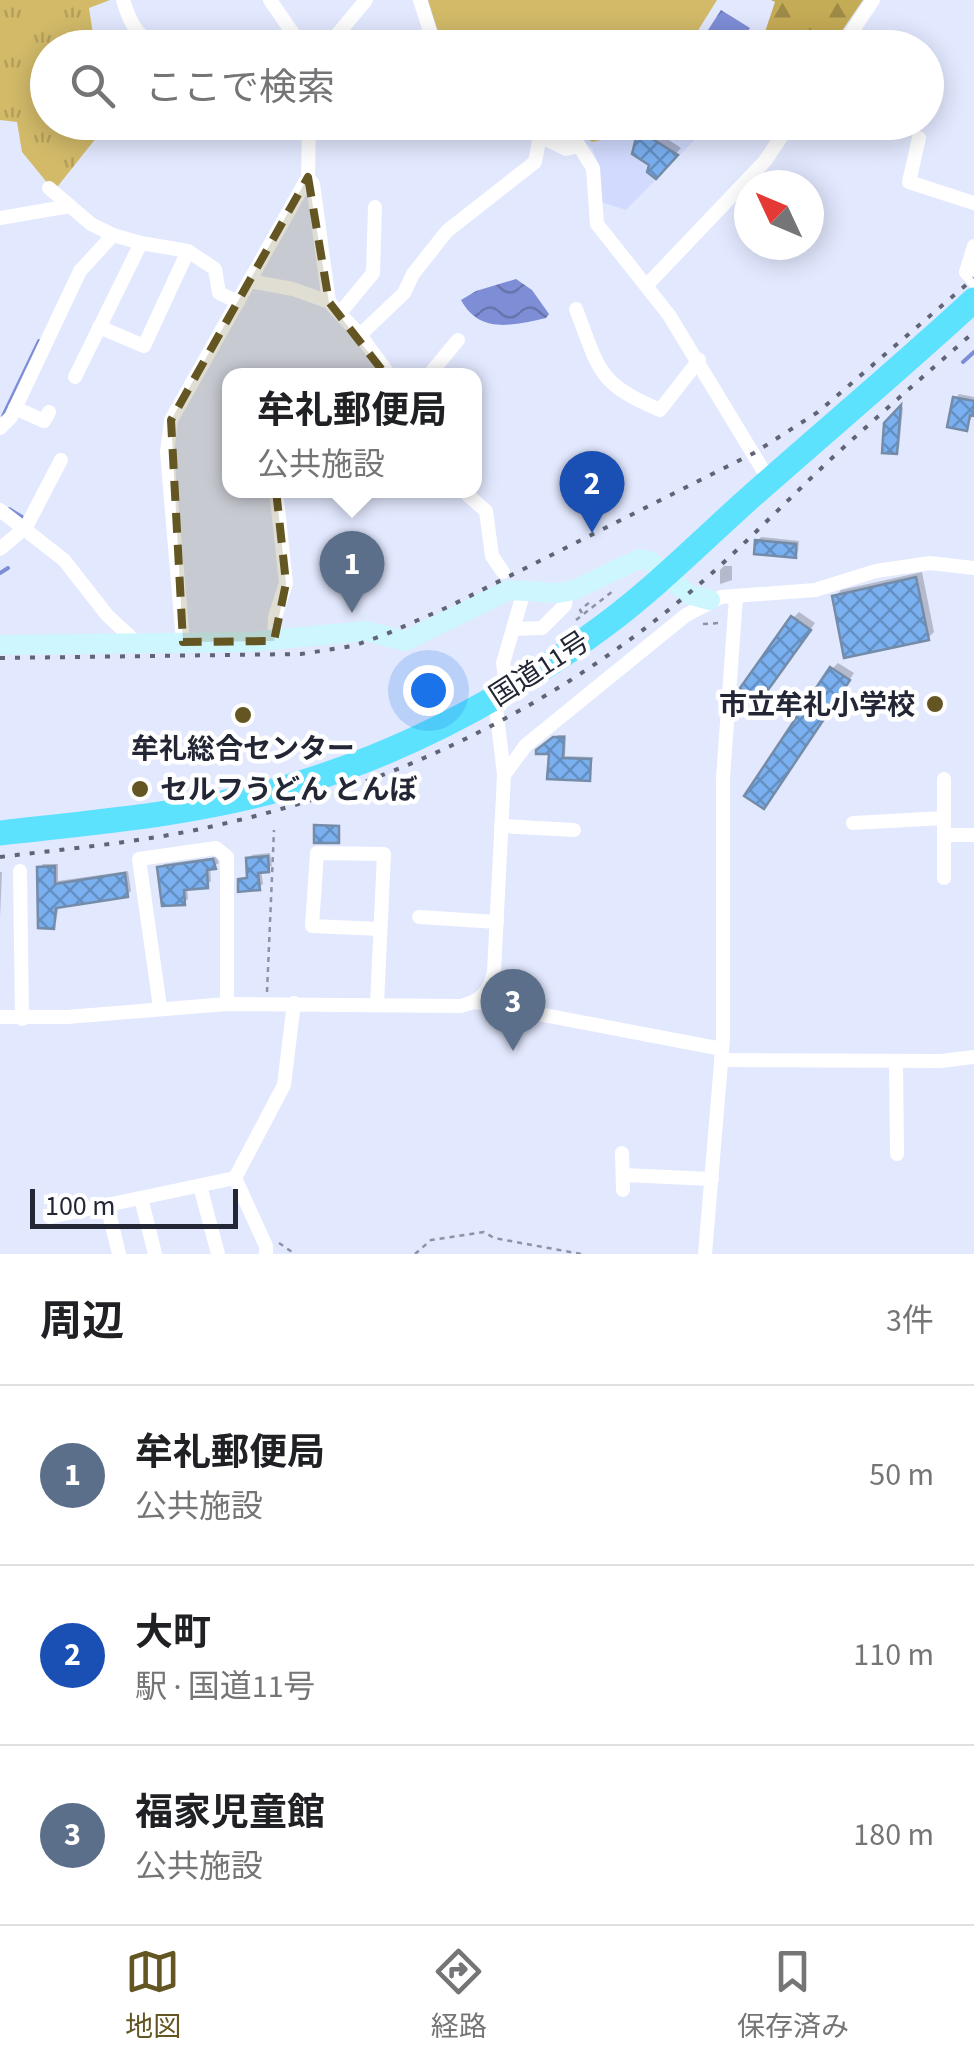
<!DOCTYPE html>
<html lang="ja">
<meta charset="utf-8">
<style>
:root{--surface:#fff;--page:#f6f6f6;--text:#202124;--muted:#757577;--line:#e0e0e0;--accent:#645623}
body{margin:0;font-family:"Source Sans 3","Noto Sans JP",sans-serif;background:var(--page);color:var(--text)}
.compass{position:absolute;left:734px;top:170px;width:90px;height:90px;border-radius:50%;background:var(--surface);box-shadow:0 5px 25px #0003;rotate:314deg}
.scale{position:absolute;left:30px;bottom:25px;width:208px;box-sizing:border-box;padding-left:10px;border:5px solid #232634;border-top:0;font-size:28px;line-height:35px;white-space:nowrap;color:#232634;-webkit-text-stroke:8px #fff;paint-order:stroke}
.you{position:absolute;left:428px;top:690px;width:35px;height:35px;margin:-25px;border:8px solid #fff;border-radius:50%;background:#1a73e8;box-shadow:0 0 0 15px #1a73e833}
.badge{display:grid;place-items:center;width:65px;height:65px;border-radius:50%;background:var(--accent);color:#fff;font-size:32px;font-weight:700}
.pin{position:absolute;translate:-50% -82px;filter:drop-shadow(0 2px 5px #0008)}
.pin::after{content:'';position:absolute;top:52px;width:35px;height:30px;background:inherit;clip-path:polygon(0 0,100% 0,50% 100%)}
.popup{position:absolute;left:222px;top:368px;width:260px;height:130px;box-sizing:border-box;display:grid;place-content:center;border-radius:20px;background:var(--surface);filter:drop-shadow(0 2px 8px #0005);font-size:32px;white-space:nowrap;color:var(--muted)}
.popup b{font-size:38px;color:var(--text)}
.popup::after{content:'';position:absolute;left:50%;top:100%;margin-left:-20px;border:20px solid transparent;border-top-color:var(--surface)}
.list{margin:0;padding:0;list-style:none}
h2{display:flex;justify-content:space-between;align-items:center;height:130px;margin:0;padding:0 40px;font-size:42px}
h2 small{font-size:32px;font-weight:400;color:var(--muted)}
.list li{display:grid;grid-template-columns:65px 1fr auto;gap:30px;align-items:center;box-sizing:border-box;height:180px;padding:0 40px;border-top:2px solid var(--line)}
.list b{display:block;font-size:38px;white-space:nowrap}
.list p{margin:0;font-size:32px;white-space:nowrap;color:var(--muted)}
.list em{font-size:32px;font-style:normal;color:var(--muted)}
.icon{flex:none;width:55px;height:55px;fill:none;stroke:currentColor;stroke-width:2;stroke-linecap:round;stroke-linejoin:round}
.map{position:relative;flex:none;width:974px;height:1254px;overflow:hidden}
.search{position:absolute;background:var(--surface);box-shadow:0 5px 25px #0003;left:30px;right:30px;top:30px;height:110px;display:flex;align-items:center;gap:25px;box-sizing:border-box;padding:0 35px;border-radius:55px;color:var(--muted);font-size:38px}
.sheet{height:670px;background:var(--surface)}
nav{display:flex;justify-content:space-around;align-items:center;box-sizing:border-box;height:140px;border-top:2px solid var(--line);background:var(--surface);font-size:28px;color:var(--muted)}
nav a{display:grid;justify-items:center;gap:5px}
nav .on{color:var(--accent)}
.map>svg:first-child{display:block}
.built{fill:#d2dbfe}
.forest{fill:url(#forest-firs)}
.park{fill:url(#park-tufts)}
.pitch{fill:#d2ba69}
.water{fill:url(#water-waves)}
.shadow{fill:#0003}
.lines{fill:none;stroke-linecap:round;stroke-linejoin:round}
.stream{stroke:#7e8ed6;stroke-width:4}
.building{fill:url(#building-cross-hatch);stroke:#748ca8;stroke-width:2.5}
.path{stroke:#8d92a4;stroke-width:2.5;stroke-dasharray:5 5;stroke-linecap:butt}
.street{stroke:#fff;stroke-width:14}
.secondary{stroke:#cef6fe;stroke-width:20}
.highway{stroke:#5ce2fd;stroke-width:25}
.rail{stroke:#606474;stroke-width:4;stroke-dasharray:5 10;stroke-linecap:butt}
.marked{fill:#645623;fill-opacity:0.2;stroke:#645623;stroke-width:8;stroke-dasharray:20 12;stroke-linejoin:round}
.poi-dot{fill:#645623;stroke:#fff;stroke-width:4}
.labels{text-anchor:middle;stroke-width:9;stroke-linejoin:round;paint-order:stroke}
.street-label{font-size:28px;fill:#232634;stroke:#fff}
.poi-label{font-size:28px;font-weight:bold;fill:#232634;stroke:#fff;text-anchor:end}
</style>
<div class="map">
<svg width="974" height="1254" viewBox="0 0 974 1254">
<defs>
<pattern id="forest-firs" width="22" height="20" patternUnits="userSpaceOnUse" patternTransform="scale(2.5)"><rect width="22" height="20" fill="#c4ab56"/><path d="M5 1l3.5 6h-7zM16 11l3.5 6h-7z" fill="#9f8b48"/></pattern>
<pattern id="park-tufts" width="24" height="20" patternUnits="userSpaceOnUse" patternTransform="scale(2.5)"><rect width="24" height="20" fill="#d2ba69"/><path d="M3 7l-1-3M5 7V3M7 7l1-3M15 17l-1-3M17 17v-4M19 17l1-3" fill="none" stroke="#b4a05c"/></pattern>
<pattern id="water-waves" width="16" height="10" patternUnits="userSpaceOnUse" patternTransform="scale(2.5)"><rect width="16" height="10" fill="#7e8ed6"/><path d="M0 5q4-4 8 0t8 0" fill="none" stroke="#6774ae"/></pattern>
<pattern id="building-cross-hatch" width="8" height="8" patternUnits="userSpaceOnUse" patternTransform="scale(2.5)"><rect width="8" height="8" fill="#7bb0f0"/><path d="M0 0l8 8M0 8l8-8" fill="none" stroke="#648fc3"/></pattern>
</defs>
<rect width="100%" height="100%" fill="#e2e8fe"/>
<path class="built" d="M558 123H711L626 210 601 202 598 163 592 148Z"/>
<path class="forest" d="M771 0H863L831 47H760L775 2Z"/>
<path class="park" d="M0 0H110L89 8 95 47 48 48V122L108 123 54 191 22 152 17 122 0 120Z"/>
<g class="pitch">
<path d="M428 0H717L687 48 455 47 439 35Z"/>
<path d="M564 123 641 122V123L634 133 592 142Z"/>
</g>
<g class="water">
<path d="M721 10 750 28 738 47H697Z"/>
<path d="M516 279 532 290 549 314 546 318C514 325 480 335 461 300L476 291Z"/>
</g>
<g class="shadow">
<path d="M646 125 681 148 656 176 652 164 635 153 641 131Z"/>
<path d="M959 394 974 397V413L966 428 956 398Z"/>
<path d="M903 407 899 448 896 452 886 424Z"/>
<path d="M761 537 799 541 798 552 795 556 757 541Z"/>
<path d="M724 566H732V580L720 584V570Z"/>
<path d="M922 572 934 632 928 638 835 597 841 590Z"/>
<path d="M799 612 815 623 764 695 793 618Z"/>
<path d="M838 663 854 673 770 800 832 669Z"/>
<path d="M558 735H566L565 756 593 757 589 779 551 752 539 751Z"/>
<path d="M270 853 272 866 261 870 263 884 259 887 240 880 250 875 248 859 252 855Z"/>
<path d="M216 857 219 863 210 868 211 881 207 885 187 887 188 899 184 902 160 868 164 864Z"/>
<path d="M43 864H58V881L128 871 131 891 127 895 59 905 56 922 53 926 39 868Z"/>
<path d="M0 872H2L0 918Z"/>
</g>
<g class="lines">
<g class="stream">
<path d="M963 362 974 352"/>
<path d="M3 416 39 341"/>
<path d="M9 509 22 517"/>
<path d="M0 573 8 568"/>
</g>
</g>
<g class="building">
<path d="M638 130 678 155 656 179 647 172 649 165 632 154Z"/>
<path d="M953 397 974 401V416L970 415 967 431 947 427Z"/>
<path d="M901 405 897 454 882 453 884 423Z"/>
<path d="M755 540 796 544V558L754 554Z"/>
<path d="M916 577 929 640 844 658 832 596Z"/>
<path d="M791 616 811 630 758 704 740 688Z"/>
<path d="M830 667 850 680 764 809 744 796Z"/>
<path d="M553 737H564L563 758 591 759 590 781 547 779 549 754H536V750Z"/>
<path d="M314 825 339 826V843H314Z"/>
<path d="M268 856 269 872 258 873 260 890 238 892V879L247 878 246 858Z"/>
<path d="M213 859 216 869 207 870 208 888 184 890 185 905 162 906 157 867Z"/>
<path d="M55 866V884L125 873 128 897 56 908 54 929 38 928 37 867Z"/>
</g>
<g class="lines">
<g class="path">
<path d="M582 613 580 610 590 602"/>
<path d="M576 620 613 591"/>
<path d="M703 624 720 623"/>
<path d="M267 992 274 830"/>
<path d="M279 1243 295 1254"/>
<path d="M415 1254 431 1240 484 1232 494 1238 581 1254"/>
</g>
<g class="street">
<path d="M123 0C133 32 139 39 171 48"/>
<path d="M270 0 303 48"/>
<path d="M420 0 434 44 439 48"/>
<path d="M326 48 366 0"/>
<path d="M841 48 873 0"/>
<path d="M548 122 579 146 593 168 597 224 669 315 769 480"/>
<path d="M919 138 909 182 974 203"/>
<path d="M308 177 313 184 329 302"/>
<path d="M49 188 91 224 113 235 141 243 188 251 215 269 219 293 238 302"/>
<path d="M0 218 70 206"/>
<path d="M974 246 966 272 974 281"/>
<path d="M249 281 293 289 329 302 360 335 390 376"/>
<path d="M647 285 765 161 791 122"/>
<path d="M576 309C599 369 597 384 660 410L699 360"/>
<path d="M340 313 373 273 375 207"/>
<path d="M99 327 144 346 188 251"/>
<path d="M360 335 404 293 413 274 447 231 535 162 540 136 566 149 579 146"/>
<path d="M428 376 458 340"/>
<path d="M75 377 141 243"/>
<path d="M15 408 44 421 49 412"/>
<path d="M0 428 11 417 80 271 113 235"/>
<path d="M462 490 486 511 492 556 503 572"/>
<path d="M0 510 64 560 107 615 138 644"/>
<path d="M0 549 26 527 61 460"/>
<path d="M513 629 542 628 565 605 567 591"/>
<path d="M274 641 275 617 286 583 276 490"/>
<path d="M183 642 167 452 171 420 308 177 309 122"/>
<path d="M507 691 503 663 524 591"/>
<path d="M495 698 504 775"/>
<path d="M944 779V878"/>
<path d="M853 823 944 818"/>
<path d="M501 826 574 830"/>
<path d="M944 835H974"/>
<path d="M20 871 22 1019"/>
<path d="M419 917 497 922"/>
<path d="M476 1002 722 1049"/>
<path d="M377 1004 384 854 317 853 312 926 380 929"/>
<path d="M160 1007 139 859 216 848 227 857V1004"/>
<path d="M0 1017H67L227 1004 461 1006C481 1001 489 992 494 972L504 775 526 745 686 615 721 597 815 590 876 571 930 563 974 568"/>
<path d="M721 1060 941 1061 974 1057"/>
<path d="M896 1061 897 1154"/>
<path d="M622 1153 623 1190"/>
<path d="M623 1175 712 1179"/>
<path d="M200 1186 218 1254"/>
<path d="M141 1198 155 1254"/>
<path d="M107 1205 119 1254"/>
<path d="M50 1217 235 1178"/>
<path d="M266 1254V1246L235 1178 284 1085 294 1003"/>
<path d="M705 1254 723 1039V778L736 597"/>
</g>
<path class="secondary" d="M0 645 247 642 366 631 405 641 509 590 558 593 574 590 639 559 650 561 688 594 710 600"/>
<path class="highway" d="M0 833C97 822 197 814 291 786 405 752 510 696 605 625 664 581 714 528 770 480 838 420 907 362 974 300"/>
<g class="rail">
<path d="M0 658 301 654 353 646 384 635 450 606 754 453 818 412 974 278"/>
<path d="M0 857C72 848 146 842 218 825 392 786 552 709 689 593 739 551 784 503 832 458 879 415 926 374 974 332"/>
</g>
</g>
<path class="marked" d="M308 177 329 302 393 384 345 397 271 443 286 583 274 641 183 642 171 420Z"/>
<g class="poi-dot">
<circle cx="935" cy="704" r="10"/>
<circle cx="243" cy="715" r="10"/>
<circle cx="140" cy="789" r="10"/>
</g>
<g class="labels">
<g class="street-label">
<text transform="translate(539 668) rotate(-33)" y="10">国道11号</text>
</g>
<g class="poi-label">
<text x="915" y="714">市立牟礼小学校</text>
<text x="243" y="758" text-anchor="middle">牟礼総合センター</text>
<text x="160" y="799" text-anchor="start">セルフうどん とんぼ</text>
</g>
</g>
</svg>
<svg class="compass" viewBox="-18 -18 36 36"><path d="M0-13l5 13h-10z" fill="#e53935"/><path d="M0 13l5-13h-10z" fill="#757577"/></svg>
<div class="scale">100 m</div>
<div class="you"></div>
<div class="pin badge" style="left:352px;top:613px;background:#5c6f8a">1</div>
<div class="popup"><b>牟礼郵便局</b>公共施設</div>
<div class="pin badge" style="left:592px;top:533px;background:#1a4fb4">2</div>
<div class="pin badge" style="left:513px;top:1051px;background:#5c6f8a">3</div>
<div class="search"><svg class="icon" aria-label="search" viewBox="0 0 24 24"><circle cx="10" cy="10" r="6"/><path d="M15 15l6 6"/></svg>ここで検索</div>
</div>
<section class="sheet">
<h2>周辺<small>3件</small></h2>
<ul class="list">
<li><span class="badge" style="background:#5c6f8a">1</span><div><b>牟礼郵便局</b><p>公共施設</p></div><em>50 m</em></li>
<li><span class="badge" style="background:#1a4fb4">2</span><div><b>大町</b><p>駅 · 国道11号</p></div><em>110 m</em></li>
<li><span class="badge" style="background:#5c6f8a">3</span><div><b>福家児童館</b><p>公共施設</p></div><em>180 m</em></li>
</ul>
</section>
<nav>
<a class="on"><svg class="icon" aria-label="map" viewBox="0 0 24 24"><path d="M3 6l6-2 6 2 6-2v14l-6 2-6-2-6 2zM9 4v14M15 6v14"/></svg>地図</a>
<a><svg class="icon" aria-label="directions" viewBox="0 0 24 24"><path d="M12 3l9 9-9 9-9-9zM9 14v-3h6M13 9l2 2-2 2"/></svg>経路</a>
<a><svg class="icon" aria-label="saved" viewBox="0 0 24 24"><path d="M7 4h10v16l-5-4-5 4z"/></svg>保存済み</a>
</nav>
